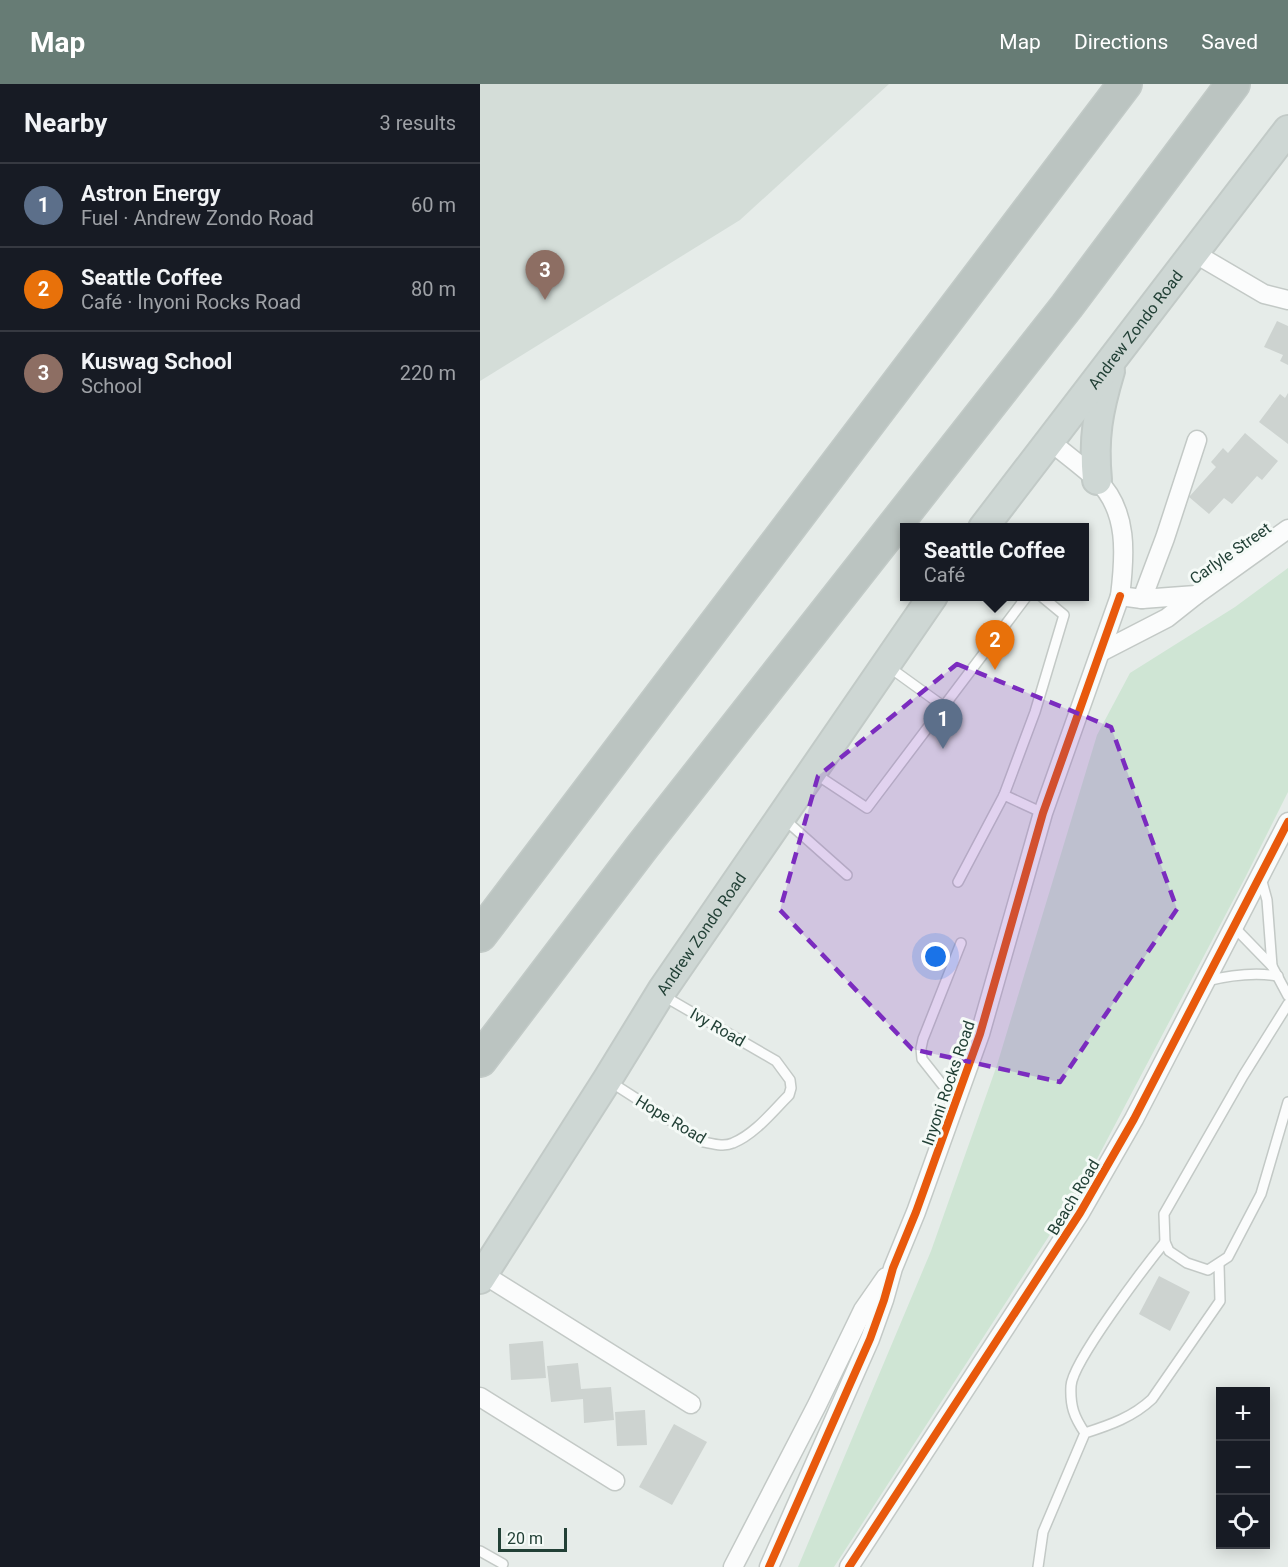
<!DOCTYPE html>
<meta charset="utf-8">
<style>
:root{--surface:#171b24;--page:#20242c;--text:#f1f3f6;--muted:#9ea1a6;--line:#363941;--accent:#677c75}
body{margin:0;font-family:Roboto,sans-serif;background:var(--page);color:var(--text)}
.controls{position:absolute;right:18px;bottom:18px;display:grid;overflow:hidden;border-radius:0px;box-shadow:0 3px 15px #0003}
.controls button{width:54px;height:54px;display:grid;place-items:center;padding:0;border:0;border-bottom:2px solid var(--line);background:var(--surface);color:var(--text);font:30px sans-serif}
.scale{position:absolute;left:18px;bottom:15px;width:69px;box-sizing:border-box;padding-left:6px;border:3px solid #224036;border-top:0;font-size:16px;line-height:21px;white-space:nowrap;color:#224036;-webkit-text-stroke:4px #f5faf7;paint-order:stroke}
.you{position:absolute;left:456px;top:873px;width:21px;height:21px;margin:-15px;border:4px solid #fff;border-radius:50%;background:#1a73e8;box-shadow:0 0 0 9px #1a73e833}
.badge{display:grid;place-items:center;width:39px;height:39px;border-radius:50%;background:var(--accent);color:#fff;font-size:20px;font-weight:700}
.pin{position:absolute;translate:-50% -50px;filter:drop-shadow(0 2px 3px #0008)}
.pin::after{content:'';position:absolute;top:32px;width:21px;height:18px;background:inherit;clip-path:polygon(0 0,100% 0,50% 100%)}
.popup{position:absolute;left:420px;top:439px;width:189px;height:78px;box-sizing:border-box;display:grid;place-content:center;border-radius:0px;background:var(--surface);filter:drop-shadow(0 2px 4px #0005);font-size:20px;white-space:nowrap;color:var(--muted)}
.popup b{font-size:22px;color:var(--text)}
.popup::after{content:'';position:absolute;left:50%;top:100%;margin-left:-12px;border:12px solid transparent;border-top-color:var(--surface)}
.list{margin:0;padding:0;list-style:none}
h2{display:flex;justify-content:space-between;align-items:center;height:78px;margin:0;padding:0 24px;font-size:26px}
h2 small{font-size:20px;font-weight:400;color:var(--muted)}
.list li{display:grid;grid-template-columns:39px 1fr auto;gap:18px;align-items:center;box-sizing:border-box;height:84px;padding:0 24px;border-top:2px solid var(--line)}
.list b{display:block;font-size:22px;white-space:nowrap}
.list p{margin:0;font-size:20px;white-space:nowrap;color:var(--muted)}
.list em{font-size:20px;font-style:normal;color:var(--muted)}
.icon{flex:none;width:33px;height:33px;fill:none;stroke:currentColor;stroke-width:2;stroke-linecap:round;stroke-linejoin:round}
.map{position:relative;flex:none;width:808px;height:1483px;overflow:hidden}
header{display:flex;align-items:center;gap:36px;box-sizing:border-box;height:84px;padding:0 30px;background:var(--accent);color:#fff}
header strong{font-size:28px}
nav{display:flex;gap:33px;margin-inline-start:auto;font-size:21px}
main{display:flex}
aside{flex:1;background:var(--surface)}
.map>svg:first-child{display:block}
.built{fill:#d4ddd8}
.green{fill:#cfe5d4}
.building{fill:#cdd3d0}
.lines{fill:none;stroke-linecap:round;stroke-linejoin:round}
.lane-casing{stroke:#c3c9c6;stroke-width:12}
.street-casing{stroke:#c3c9c6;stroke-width:21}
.primary-casing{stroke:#c2cac7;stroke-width:32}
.highway-casing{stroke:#c2cac7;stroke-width:36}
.lane{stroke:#fbfcfc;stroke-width:9}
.street{stroke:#fbfcfc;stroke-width:18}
.primary{stroke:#ced7d4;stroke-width:28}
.highway{stroke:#bbc4c1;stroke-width:33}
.cycleway-casing{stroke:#f5faf7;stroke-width:11}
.cycleway{stroke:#e8590c;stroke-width:8}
.marked{fill:#7b2cbf;fill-opacity:0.2;stroke:#7b2cbf;stroke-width:4.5;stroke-dasharray:12 8;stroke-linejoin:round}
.labels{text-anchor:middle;stroke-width:6;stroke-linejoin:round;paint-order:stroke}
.street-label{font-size:16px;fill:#224036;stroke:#f5faf7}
</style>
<header>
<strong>Map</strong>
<nav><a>Map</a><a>Directions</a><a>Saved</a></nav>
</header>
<main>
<aside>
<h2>Nearby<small>3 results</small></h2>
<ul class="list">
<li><span class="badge" style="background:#5c6f8a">1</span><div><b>Astron Energy</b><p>Fuel · Andrew Zondo Road</p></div><em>60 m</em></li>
<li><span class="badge" style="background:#e8710a">2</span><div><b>Seattle Coffee</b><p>Café · Inyoni Rocks Road</p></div><em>80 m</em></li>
<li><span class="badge" style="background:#8d6e63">3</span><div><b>Kuswag School</b><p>School</p></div><em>220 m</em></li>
</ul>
</aside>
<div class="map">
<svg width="808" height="1483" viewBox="0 0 808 1483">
<rect width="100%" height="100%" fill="#e6ece9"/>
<path class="built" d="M0 0H409L260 136 0 297Z"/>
<path class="green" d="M808 484V708L766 792 608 1092 354 1483H318L451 1167 517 981 617 651 650 589 755 523Z"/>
<g class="building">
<path d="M797 237 808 242V281L800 277 803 271 784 263Z"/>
<path d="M808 309V360L779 338 800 310 805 314Z"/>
<path d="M765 349 798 377 782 396 777 392 752 420 744 414 729 430 709 413 736 383 731 378 743 364 748 369Z"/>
<path d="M679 1192 710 1208 690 1247 659 1230Z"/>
<path d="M63 1257 66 1294 31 1296 29 1260Z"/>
<path d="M98 1279 101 1305 131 1303 134 1336 104 1339 103 1315 71 1318 67 1282Z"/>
<path d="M165 1326 167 1361 137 1362 135 1328Z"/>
<path d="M194 1340 227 1358 192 1421 159 1403Z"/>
</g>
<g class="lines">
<defs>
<g id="lane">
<path d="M409 583 463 622"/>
<path d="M334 689 387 724 547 512"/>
<path d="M524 711 555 628 584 531 561 512"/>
<path d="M303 734 367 791"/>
<path d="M781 794 787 816 792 882"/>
<path d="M478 798 524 711 563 729"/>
<path d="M754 843 792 882 808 912"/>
<path d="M727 897C751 891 773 888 798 892"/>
<path d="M808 920 763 992 684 1130 685 1158 689 1167 707 1179 728 1186 748 1173 781 1110 808 1018"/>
<path d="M129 997 224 1058C234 1060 244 1063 253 1059 275 1050 293 1027 309 1011L311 1004 310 996 296 977 182 911"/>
<path d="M476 1018 442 975 441 964 443 955 481 859"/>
<path d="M605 1349C594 1333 590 1322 591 1302 592 1278 667 1180 685 1158"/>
<path d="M0 1467 23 1480"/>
<path d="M558 1483 563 1448 605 1349C630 1341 653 1333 672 1315L740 1217 739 1181"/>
</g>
<g id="street">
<path d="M714 169 784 210 808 216"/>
<path d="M570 357C585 370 602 382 616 395 649 426 645 472 640 512L662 515 716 511 808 445"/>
<path d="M662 515 685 454 717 356"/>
<path d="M621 568 687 534 716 511"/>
<path d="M3 1190 211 1320"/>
<path d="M0 1313 135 1397"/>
<path d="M253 1483 337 1321 383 1226 406 1193"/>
<path d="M289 1483 390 1255 404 1216 413 1184 436 1128 500 950 563 729 640 512"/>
<path d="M369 1483 600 1129 654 1035 808 738"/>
</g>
<g id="primary">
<path d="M617 396C613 354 618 327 630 287"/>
<path id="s1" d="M503 444 808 46"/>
<path id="s2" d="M0 1195 127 996 183 905 453 512"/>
</g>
<g id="highway">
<path d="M0 851 645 0"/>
<path d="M0 976 162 763 587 222 753 0"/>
</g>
</defs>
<use href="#lane" class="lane-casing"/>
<use href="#street" class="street-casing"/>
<use href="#primary" class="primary-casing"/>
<use href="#highway" class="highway-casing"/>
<use href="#lane" class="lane"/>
<use href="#street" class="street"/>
<use href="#primary" class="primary"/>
<use href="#highway" class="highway"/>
<defs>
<g id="cycleway">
<path d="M289 1483 390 1255 404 1216 413 1184 436 1128 500 950 563 729 640 512"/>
<path d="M369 1483 600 1129 654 1035 808 738"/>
</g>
</defs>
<use href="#cycleway" class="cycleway-casing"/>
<use href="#cycleway" class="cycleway"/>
</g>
<path class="marked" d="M477 580 631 643 697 825 580 998 432 965 300 826 338 692Z"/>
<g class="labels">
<g class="street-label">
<text dy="6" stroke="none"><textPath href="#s1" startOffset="250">Andrew Zondo Road</textPath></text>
<text transform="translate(750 469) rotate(-35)" y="6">Carlyle Street</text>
<text dy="6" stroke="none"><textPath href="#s2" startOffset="410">Andrew Zondo Road</textPath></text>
<text transform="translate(238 943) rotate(30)" y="6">Ivy Road</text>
<text transform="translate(468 999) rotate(-71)" y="6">Inyoni Rocks Road</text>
<text transform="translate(191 1035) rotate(31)" y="6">Hope Road</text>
<text transform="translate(593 1113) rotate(-59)" y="6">Beach Road</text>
</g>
</g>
</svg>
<div class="controls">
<button>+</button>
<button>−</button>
<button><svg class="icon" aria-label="locate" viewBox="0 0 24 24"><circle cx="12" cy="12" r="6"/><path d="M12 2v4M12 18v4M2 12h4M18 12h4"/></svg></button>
</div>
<div class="scale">20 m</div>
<div class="you"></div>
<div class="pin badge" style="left:463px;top:665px;background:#5c6f8a">1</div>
<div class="pin badge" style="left:515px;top:586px;background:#e8710a">2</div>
<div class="popup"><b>Seattle Coffee</b>Café</div>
<div class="pin badge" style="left:65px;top:216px;background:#8d6e63">3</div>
</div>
</main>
